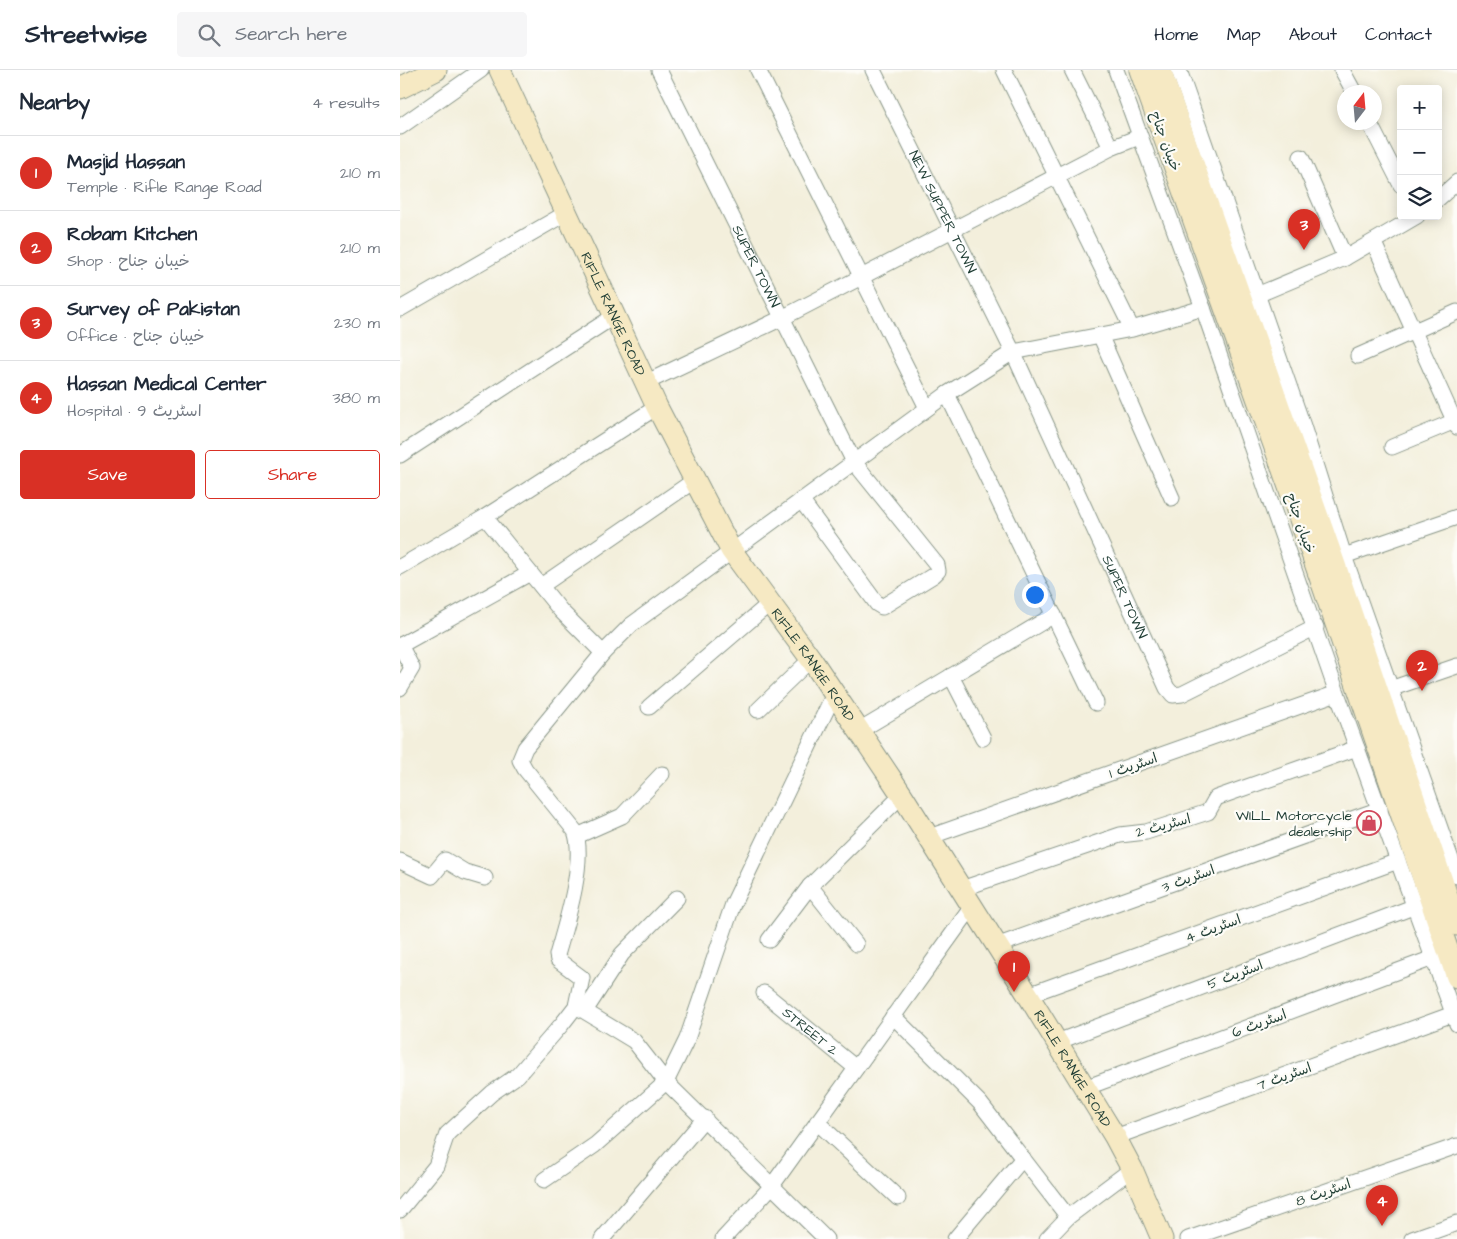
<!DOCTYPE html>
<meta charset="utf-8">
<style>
:root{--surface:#fff;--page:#f6f6f7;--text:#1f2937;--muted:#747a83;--line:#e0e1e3;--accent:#d93025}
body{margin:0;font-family:"Architects Daughter","Playpen Sans Arabic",sans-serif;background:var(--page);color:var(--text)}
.controls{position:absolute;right:15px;top:15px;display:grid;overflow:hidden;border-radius:5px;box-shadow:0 2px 12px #0003}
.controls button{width:45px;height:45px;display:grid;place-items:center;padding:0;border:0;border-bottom:1px solid var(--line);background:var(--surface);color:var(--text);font:25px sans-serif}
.compass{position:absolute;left:937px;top:15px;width:45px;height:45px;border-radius:50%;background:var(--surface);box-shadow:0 2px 12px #0003;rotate:16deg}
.you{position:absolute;left:634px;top:524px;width:18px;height:18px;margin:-12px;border:4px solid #fff;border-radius:50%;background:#1a73e8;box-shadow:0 0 0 8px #1a73e833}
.badge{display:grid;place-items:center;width:32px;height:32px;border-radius:50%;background:var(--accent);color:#fff;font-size:16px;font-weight:700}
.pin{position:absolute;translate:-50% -41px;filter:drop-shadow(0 1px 2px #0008)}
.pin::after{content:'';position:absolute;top:26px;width:18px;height:15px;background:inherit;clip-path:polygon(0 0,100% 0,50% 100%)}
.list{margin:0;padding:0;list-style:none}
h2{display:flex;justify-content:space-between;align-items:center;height:65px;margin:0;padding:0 20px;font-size:21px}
h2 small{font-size:16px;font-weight:400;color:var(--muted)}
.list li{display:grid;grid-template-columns:32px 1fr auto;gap:15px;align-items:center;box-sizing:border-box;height:75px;padding:0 20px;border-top:1px solid var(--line)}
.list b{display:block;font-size:19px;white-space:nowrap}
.list p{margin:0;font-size:16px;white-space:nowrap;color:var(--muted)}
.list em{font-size:16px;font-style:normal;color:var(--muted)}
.actions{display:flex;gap:10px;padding:15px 20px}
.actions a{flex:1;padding:11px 0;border:1px solid var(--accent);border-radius:5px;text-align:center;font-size:18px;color:var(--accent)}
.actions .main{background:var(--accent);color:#fff}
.icon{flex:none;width:28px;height:28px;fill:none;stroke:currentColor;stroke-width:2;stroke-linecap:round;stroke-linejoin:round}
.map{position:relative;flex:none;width:1057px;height:1169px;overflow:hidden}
header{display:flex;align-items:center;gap:30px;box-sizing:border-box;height:70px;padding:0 25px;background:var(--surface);border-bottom:1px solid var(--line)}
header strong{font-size:24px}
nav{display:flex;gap:28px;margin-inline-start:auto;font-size:18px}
.search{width:350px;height:45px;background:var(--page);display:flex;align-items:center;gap:12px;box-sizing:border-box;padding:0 18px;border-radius:5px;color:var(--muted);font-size:19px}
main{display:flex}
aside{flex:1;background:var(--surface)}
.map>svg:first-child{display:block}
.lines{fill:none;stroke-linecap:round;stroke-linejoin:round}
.street-casing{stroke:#899688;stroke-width:17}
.secondary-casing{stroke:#899688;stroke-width:23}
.street{stroke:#fff;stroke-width:15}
.secondary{stroke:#f6e9c3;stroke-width:21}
.labels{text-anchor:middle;stroke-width:4.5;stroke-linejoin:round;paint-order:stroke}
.street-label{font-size:14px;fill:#1f3d34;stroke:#fdfcf7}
.poi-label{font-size:14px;fill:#1f3d34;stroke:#fdfcf7;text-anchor:end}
</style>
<header>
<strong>Streetwise</strong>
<div class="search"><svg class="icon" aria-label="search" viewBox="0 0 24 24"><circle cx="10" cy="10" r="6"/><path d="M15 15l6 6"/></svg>Search here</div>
<nav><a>Home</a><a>Map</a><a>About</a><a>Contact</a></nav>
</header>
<main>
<aside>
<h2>Nearby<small>4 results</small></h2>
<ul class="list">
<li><span class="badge">1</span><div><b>Masjid Hassan</b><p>Temple · Rifle Range Road</p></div><em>210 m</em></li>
<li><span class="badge">2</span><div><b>Robam Kitchen</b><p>Shop · خیبان جناح</p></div><em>210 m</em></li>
<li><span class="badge">3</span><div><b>Survey of Pakistan</b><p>Office · خیبان جناح</p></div><em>230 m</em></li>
<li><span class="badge">4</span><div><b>Hassan Medical Center</b><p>Hospital · اسٹریٹ 9</p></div><em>380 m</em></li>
</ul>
<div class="actions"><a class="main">Save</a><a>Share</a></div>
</aside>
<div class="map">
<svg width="1057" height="1169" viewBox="0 0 1057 1169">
<rect width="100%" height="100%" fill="#fdfcf7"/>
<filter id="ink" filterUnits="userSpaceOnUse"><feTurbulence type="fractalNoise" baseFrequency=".02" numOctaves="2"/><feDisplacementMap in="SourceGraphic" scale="10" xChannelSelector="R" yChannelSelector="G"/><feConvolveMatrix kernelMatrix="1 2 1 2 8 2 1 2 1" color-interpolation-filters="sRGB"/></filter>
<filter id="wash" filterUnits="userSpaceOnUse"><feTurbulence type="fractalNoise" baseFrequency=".0096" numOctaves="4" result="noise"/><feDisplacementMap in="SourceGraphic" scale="20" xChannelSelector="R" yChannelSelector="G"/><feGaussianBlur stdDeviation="1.12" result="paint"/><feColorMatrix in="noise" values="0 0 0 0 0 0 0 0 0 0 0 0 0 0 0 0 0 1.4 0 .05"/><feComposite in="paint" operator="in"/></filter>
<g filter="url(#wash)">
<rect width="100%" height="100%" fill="#f3efdc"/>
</g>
<g filter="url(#ink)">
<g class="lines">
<defs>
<g id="street">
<path id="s1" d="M259 0 454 392 537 495 538 501 534 505 482 537 477 534 401 430"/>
<path d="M358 0 527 338"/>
<path id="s2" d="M473 0 613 282 767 618 773 625 782 624 916 557"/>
<path d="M604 0 732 259"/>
<path d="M672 0 711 78"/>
<path d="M716 0 803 238 937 623 1057 954"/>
<path d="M779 0 903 356 944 486 1057 806"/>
<path d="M942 0 954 22"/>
<path d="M969 52 1001 115"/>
<path d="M0 57 81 0"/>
<path d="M901 87 945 188"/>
<path d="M1038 129 1057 112"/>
<path d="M974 173 1057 357"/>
<path d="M857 225 945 188 1017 146"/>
<path d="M0 239 168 142"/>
<path d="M700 265 772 428"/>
<path d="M958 286 1057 242"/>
<path d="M247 312 382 248 711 78 739 67"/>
<path d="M547 324 696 633"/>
<path d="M992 377 1055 351"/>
<path d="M0 385 216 245"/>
<path d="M85 447 161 541 203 583"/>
<path d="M944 486 1057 447"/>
<path d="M0 497 85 447 257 337"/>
<path d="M141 516 295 410"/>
<path d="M0 575 12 598 0 618"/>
<path d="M1 575 130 503"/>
<path d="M551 606 583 668"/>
<path d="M990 619 1057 596"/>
<path d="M249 637 369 534"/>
<path d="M358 640 411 589"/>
<path d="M459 661 654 545"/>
<path d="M177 766 222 746 262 704"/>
<path d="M529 767 937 623"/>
<path d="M0 791 32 806 45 790 65 802 85 808"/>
<path d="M410 816 456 874"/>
<path d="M561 819 720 765 746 762 808 742 816 728 957 678"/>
<path d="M369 870 410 816 502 725"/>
<path d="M596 876 980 739"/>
<path id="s3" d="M364 923 456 998"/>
<path d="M628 925 998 791"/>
<path d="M176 936 234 971 266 1012 426 1169"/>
<path d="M185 941 222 884 277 828"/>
<path d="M493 946 580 1033 668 1147"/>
<path d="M657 972 1013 837"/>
<path d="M685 1018 1033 888"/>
<path d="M417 1052 498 1128"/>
<path d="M715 1067 1053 944"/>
<path d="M144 1110 195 1075 266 1012 287 969 333 834 434 624"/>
<path d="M0 1140 36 1096 47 1064 92 1023 118 1005 162 954 176 936 182 908 158 890 157 885C166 854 186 791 175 761L125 699 120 690 125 678 203 583 231 555 547 324 613 282 732 259 803 238"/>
<path d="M202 1169 305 1048"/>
<path d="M323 1169 371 1117 571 838"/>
<path d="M555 1169 623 1088"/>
<path d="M647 1169 668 1147 732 1099"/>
<path d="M788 1169 1057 1076"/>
<path d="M1012 1169 1057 1153"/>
</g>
<g id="secondary">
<path id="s4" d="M100 0 257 337 331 480 411 589 502 725 628 925 715 1067 732 1099 762 1169"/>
<path d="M740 0 890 420 1057 907"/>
<path d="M760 0 935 495 1057 855"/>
<path d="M0 18 36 0"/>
</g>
</defs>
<use href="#street" class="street-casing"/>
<use href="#secondary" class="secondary-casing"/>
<use href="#street" class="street"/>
<use href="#secondary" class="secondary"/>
</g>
</g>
<defs>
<symbol id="shop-ring" viewBox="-11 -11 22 22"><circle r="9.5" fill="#fdfcf7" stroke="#d1495b" stroke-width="1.5"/><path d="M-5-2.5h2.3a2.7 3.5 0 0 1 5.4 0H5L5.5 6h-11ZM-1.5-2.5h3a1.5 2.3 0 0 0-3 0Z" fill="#d1495b"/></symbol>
</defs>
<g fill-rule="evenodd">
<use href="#shop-ring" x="955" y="739" width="28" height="28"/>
</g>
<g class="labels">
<g class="street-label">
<text transform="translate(766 71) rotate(70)" y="5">خیبان جناح</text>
<text dy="5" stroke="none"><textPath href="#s2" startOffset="158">NEW SUPPER TOWN</textPath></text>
<text dy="5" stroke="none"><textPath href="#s1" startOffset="219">SUPER TOWN</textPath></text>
<text dy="5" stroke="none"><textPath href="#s4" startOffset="269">RIFLE RANGE ROAD</textPath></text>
<text transform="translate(901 453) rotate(71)" y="5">خیبان جناح</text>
<text dy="5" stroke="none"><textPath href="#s2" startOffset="584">SUPER TOWN</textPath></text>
<text dy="5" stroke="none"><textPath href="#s4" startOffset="674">RIFLE RANGE ROAD</textPath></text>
<text transform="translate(733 695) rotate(-19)" y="5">اسٹریٹ 1</text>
<text transform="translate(763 755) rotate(-15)" y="5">اسٹریٹ 2</text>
<text transform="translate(788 808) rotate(-20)" y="5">اسٹریٹ 3</text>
<text transform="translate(813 858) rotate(-20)" y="5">اسٹریٹ 4</text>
<text transform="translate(835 904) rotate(-21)" y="5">اسٹریٹ 5</text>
<text transform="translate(859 953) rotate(-20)" y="5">اسٹریٹ 6</text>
<text dy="5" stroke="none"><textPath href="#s3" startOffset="60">STREET 2</textPath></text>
<text dy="5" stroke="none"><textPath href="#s4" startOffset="1154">RIFLE RANGE ROAD</textPath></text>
<text transform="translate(884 1006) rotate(-20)" y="5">اسٹریٹ 7</text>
<text transform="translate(923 1122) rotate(-19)" y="5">اسٹریٹ 8</text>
</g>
<g class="poi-label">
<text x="952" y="750">WILL Motorcycle<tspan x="952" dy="16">dealership</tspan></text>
</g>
</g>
</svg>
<div class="controls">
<button>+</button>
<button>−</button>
<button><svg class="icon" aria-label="layers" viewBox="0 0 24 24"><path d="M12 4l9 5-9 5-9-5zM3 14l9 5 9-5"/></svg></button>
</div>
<svg class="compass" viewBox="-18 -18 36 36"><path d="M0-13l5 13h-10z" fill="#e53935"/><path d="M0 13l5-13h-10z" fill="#747a83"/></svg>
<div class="you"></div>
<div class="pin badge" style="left:614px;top:922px">1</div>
<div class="pin badge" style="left:1022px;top:621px">2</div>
<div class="pin badge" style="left:904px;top:180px">3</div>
<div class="pin badge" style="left:982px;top:1156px">4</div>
</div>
</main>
